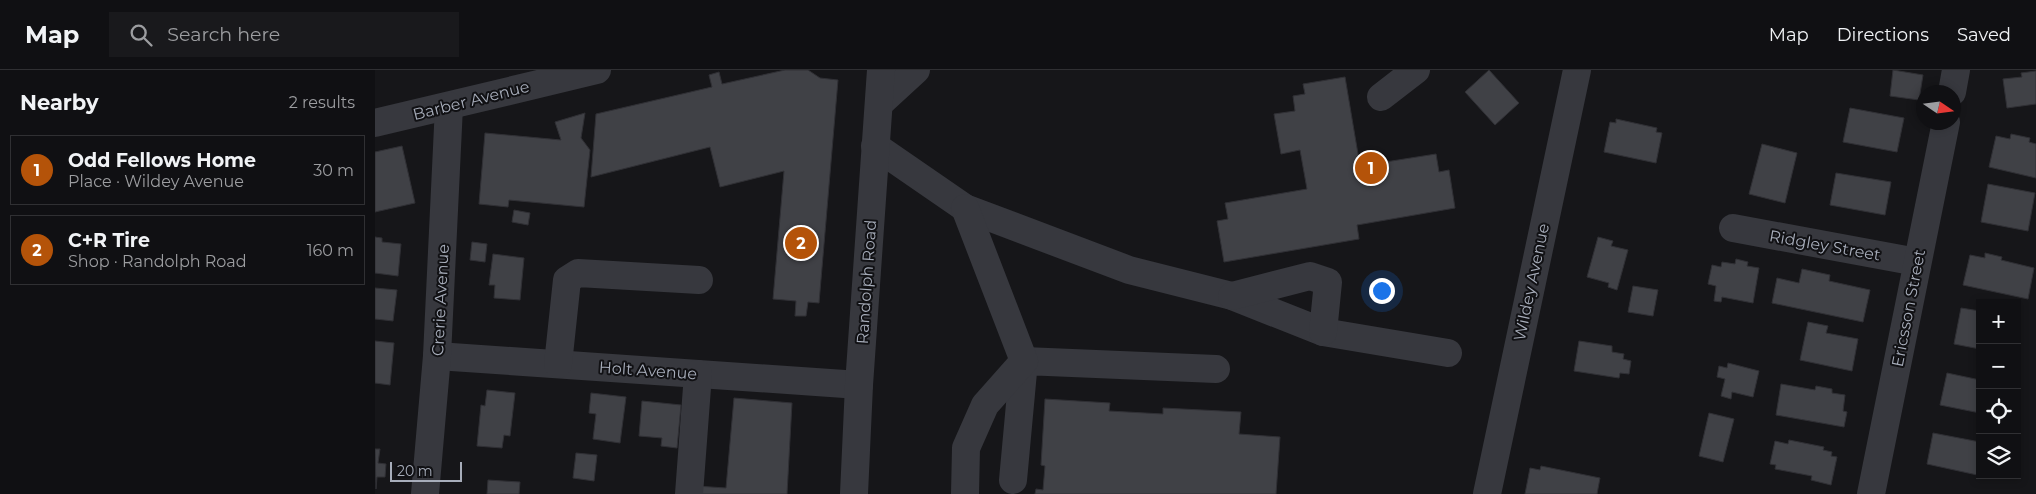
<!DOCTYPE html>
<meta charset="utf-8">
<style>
:root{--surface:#101013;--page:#19191c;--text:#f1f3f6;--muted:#9c9da0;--line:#303033;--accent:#b45309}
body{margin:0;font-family:Montserrat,sans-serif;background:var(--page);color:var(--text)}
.controls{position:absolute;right:15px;bottom:15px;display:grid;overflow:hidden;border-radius:0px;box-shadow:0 2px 8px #0003}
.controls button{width:45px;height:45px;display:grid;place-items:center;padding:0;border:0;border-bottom:1px solid var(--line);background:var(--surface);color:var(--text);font:25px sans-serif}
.compass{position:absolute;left:1541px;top:15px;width:45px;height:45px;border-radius:50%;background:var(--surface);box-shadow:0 2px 8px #0003;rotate:103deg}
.scale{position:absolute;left:15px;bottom:12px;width:72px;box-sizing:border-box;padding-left:5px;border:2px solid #a7adba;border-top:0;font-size:14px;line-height:18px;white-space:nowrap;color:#a7adba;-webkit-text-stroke:4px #111114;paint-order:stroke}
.you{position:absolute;left:1006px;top:220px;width:18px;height:18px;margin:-12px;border:4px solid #fff;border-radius:50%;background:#1a73e8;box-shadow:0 0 0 8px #1a73e833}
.badge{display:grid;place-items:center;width:32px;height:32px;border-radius:50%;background:var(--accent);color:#fff;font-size:16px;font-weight:700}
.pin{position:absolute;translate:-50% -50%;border:2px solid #fff;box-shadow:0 1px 5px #0006}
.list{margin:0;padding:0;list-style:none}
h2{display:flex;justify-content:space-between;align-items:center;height:65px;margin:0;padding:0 20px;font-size:21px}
h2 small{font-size:16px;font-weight:400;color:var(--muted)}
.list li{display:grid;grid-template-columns:32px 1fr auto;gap:15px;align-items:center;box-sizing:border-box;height:70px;margin:0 10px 10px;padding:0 10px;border:1px solid var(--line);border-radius:0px}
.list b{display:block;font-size:19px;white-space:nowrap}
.list p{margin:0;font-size:16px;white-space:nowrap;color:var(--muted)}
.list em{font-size:16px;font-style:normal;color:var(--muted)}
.icon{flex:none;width:28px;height:28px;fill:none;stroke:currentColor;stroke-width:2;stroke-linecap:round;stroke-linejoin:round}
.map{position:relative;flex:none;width:1661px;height:424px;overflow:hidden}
header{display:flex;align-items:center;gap:30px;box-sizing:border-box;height:70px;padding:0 25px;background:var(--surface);border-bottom:1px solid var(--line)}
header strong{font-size:24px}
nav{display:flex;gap:28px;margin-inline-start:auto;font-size:18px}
.search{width:350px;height:45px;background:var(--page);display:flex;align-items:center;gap:12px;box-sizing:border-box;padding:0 18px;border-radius:0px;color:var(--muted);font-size:19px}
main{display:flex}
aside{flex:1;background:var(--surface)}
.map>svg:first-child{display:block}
.building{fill:#404146;stroke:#303035}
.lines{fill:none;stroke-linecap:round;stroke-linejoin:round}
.minor{stroke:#37383e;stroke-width:28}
.labels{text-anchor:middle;stroke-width:4;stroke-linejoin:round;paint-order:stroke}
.street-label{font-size:16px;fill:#a7adba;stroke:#111114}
</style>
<header>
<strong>Map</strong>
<div class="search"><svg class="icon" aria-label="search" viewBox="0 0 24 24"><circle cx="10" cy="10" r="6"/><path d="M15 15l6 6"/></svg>Search here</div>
<nav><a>Map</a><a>Directions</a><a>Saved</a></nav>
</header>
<main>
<aside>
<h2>Nearby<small>2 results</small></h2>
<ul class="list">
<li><span class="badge">1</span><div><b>Odd Fellows Home</b><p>Place · Wildey Avenue</p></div><em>30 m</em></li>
<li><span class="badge">2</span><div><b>C+R Tire</b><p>Shop · Randolph Road</p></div><em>160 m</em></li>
</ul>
</aside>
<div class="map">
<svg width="1661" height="424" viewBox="0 0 1661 424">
<rect width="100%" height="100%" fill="#161619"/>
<g class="building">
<path d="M410 0H433L445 8 463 10 444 233 433 232 431 246H420L421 231 398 229 409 101 345 117 335 77 216 107 221 44 337 17 334 5 344 2 347 14Z"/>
<path d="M1114 0 1144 33 1120 55 1090 22Z"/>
<path d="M1518 0 1548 5 1544 30 1515 26Z"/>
<path d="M1661 1V34L1632 38 1628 9 1647 7 1646 3Z"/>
<path d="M970 7 985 96 1061 84 1064 102 1074 100 1080 138 982 155 984 169 849 192 842 151 853 149 850 133 932 119 925 80 906 84 899 44 920 41 918 26 930 24 928 14Z"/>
<path d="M1475 38 1529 48 1522 82 1468 72Z"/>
<path d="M210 43 206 68 215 80 209 137 134 130 133 137 104 134 110 63 186 70 180 52Z"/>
<path d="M1241 49 1282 58 1281 62 1287 63 1281 93 1229 82 1235 52 1241 53Z"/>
<path d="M1636 64 1655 68 1654 72 1661 74V108L1614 97 1621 66 1635 69Z"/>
<path d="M1387 74 1422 83 1410 133 1374 124Z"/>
<path d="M27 76 40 133 0 142V82Z"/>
<path d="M1461 103 1516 112 1510 145 1455 135Z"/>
<path d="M1613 114 1660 123 1653 161 1606 152Z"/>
<path d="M139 140 155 143 153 155 137 152Z"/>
<path d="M0 167 7 168V172L26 174 23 206 0 203Z"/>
<path d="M1223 167 1238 171 1236 176 1253 180 1242 220 1233 217 1234 213 1212 207Z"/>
<path d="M97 172 112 174 110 192 95 190Z"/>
<path d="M1610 183 1627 187 1626 190 1659 198 1653 229 1588 215 1595 185 1610 188Z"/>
<path d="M118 184 149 188 145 230 119 228 120 215H114Z"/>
<path d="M1361 189 1373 192 1372 196 1384 198 1378 233 1347 227 1346 232 1339 231 1341 216 1333 214 1337 195 1346 197 1347 192 1360 194Z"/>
<path d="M1427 199 1455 205 1454 211 1495 220 1488 252 1397 233 1402 208 1424 213Z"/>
<path d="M1258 216 1283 220 1278 246 1253 242Z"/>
<path d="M0 218 22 220 18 251 0 249Z"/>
<path d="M1586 238 1605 241V279L1579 274Z"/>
<path d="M1433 252 1453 256 1451 263 1483 269 1477 301 1425 290Z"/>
<path d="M0 271 19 273 15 315 0 313Z"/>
<path d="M1204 271 1237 276V282L1249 284 1248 289 1256 291 1254 304 1245 303 1244 308 1199 301Z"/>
<path d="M1353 293 1384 301 1378 327 1357 322 1356 329 1346 326 1350 309 1342 307 1344 296 1352 298Z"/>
<path d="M1572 303 1605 310V343L1565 335Z"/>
<path d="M1406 314 1440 320 1441 316 1457 319V323L1470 325 1468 341 1472 342 1469 357 1401 345Z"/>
<path d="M112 320 140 323 135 366 129 365 127 378 102 376 106 335 110 336Z"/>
<path d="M216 323 251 327 245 373 218 369 221 344 214 343Z"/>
<path d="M359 328 417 333 412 424H320L321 416 351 418Z"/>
<path d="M670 329 735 333 734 341 788 344V338L866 342 864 364 905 367 901 424H660L661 419 668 420 670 396 666 395Z"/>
<path d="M267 331 306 335 302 378 286 376 287 368 264 366Z"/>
<path d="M1334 343 1359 349 1348 392 1324 386Z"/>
<path d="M1558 363 1605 372V405H1616V408L1552 394Z"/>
<path d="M1414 370 1449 377 1448 380 1457 382 1456 386 1462 387 1456 415 1436 410 1437 406 1400 399 1401 395 1395 394 1400 371 1413 374Z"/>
<path d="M0 379H5L3 393 11 394 10 407H2L1 419Z"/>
<path d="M201 383 222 385 219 411 198 408Z"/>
<path d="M1166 396 1225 408 1222 424H1150L1155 398 1165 400Z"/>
<path d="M113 410 145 412 144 424H112Z"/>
</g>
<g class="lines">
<g class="minor">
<path d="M1577 22 1581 0"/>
<path d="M1006 27 1041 0"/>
<path d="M504 34 541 0"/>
<path d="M0 53 222 0"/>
<path d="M500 76 590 138 754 200 857 226 948 262 1073 283"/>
<path d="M1358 158 1542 192"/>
<path d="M857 226 935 206 953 212 948 262"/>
<path d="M62 286 484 315"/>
<path d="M183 294 192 210 203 203 324 210"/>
<path d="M638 410 649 291 841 299"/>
<path d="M50 424 62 286 74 36"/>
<path d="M314 424 323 304"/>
<path d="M479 424 484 315 506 0"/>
<path d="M590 424 591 378 610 335 649 291 590 138"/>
<path d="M1112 424 1202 0"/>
<path d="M1496 424 1571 52"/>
</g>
</g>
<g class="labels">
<g class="street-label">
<text transform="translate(96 30) rotate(-14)" y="6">Barber Avenue</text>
<text transform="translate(1450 175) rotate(10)" y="6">Ridgley Street</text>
<text transform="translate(491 212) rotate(-86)" y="6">Randolph Road</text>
<text transform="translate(1156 212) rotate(-78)" y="6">Wildey Avenue</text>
<text transform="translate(65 230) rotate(-87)" y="6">Crerie Avenue</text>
<text transform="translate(1533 238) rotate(-79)" y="6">Ericsson Street</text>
<text transform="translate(273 300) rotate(4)" y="6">Holt Avenue</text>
</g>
</g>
</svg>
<div class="controls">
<button>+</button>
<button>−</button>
<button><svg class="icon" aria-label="locate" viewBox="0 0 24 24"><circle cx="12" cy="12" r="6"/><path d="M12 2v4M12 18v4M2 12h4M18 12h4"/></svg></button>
<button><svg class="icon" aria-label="layers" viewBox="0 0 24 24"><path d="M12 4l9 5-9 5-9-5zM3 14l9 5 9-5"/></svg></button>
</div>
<svg class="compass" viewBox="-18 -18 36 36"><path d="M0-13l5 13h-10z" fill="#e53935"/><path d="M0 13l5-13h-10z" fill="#9c9da0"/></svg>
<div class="scale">20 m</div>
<div class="you"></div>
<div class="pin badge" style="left:996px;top:98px">1</div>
<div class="pin badge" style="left:426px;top:173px">2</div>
</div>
</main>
